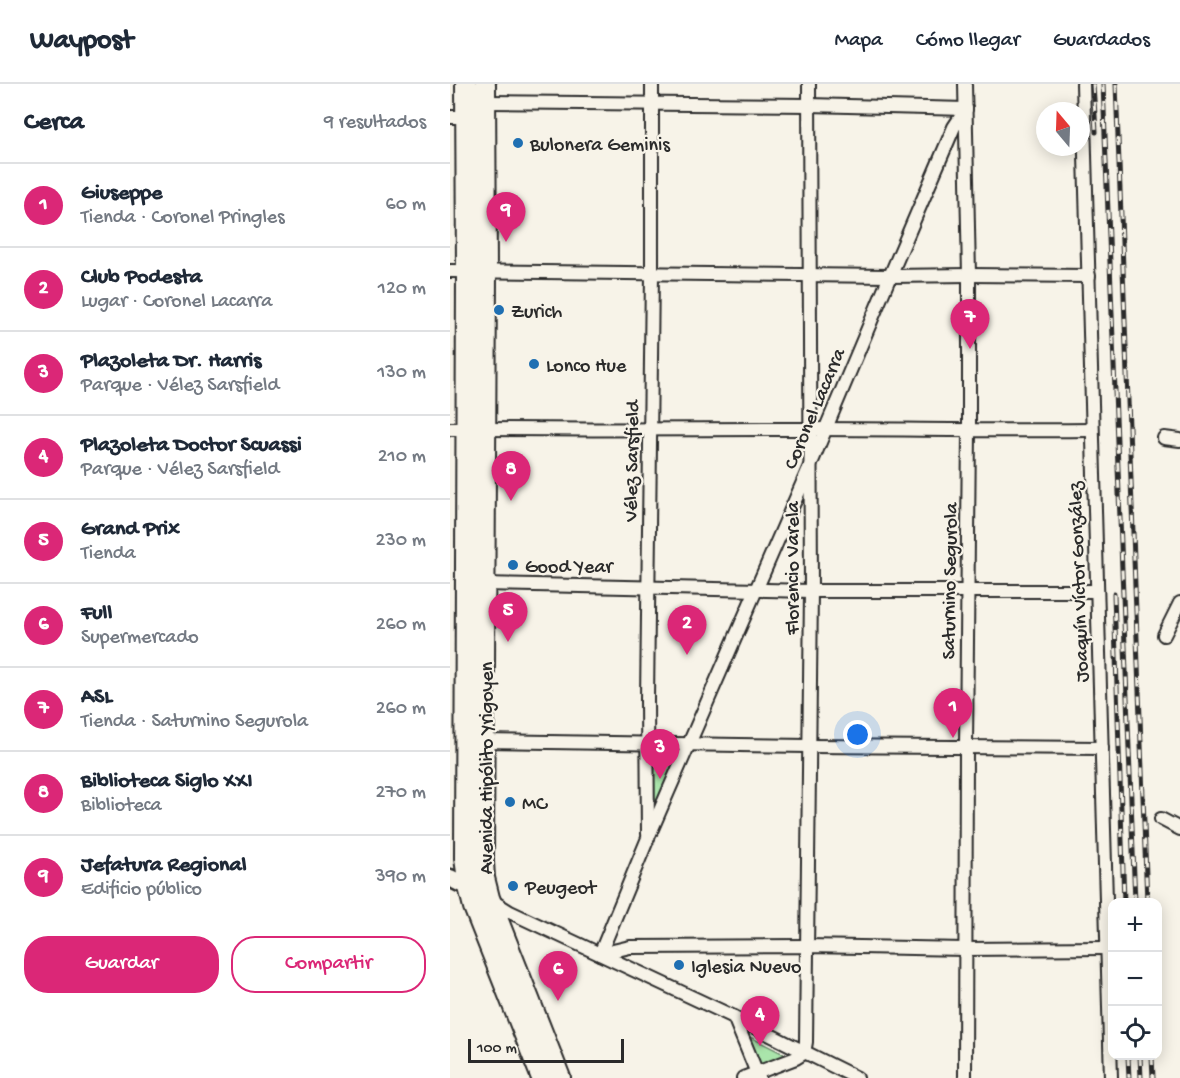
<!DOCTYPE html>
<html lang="es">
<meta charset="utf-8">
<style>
:root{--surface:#fff;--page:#f2f2f3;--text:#1f2937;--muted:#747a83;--line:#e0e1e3;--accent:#db2777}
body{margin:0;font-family:"Gochi Hand",sans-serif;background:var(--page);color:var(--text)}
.controls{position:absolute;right:18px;bottom:18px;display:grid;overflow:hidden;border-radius:12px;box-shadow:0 3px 15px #0003}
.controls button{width:54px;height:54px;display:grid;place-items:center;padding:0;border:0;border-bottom:2px solid var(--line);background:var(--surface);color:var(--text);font:30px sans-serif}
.compass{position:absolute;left:586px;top:18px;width:54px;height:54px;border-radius:50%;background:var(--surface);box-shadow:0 3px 15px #0003;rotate:341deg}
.scale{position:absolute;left:18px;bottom:15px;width:156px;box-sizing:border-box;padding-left:6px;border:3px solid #2b2b2b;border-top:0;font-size:16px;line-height:21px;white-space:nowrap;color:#2b2b2b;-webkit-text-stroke:4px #f7f3e8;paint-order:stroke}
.you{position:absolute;left:408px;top:651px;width:21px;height:21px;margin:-15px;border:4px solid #fff;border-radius:50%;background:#1a73e8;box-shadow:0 0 0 9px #1a73e833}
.badge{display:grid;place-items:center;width:39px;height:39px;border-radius:50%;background:var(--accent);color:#fff;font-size:20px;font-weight:700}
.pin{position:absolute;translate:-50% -50px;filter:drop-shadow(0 2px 3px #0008)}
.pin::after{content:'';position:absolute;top:32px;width:21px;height:18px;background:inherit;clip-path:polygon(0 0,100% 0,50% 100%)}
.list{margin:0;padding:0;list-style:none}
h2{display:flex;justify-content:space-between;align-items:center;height:78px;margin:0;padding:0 24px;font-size:26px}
h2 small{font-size:20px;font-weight:400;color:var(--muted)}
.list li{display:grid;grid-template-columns:39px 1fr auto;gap:18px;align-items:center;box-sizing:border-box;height:84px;padding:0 24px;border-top:2px solid var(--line)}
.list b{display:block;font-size:22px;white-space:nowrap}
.list p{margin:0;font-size:20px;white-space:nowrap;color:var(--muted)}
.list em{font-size:20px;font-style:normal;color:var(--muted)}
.actions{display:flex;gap:12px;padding:18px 24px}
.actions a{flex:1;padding:14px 0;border:2px solid var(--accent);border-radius:24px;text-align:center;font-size:21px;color:var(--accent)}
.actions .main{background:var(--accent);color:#fff}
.icon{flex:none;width:33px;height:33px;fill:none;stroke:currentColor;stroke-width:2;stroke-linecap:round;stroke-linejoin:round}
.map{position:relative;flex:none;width:730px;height:994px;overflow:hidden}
header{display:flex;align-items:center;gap:36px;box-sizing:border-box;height:84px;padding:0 30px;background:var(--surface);border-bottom:2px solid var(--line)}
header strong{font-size:28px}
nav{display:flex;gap:33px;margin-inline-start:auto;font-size:21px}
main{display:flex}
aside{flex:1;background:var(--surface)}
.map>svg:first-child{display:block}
.green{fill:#aae5ab;stroke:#6a886b;stroke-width:1.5}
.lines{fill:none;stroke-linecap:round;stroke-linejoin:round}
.minor-casing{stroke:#2b2b2b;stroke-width:16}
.tertiary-casing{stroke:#2b2b2b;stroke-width:21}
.primary-casing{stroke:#2b2b2b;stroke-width:24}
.minor{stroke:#f7f3e8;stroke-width:12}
.tertiary{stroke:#f7f3e8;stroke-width:16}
.primary{stroke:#f7f3e8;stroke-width:20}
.rail-casing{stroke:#2b2b2b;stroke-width:5}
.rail{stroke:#f7f3e8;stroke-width:3;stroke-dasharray:9;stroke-linecap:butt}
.poi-dot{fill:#1f6fb2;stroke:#f7f3e8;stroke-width:2}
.labels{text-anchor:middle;stroke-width:4.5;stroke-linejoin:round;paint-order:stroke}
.poi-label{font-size:20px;fill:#2b2b2b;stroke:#f7f3e8;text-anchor:start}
.street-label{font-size:20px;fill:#2b2b2b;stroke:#f7f3e8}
</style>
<header>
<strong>Waypost</strong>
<nav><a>Mapa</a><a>Cómo llegar</a><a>Guardados</a></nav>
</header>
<main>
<aside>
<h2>Cerca<small>9 resultados</small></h2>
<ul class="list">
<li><span class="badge">1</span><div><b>Giuseppe</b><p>Tienda · Coronel Pringles</p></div><em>60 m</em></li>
<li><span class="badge">2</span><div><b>Club Podesta</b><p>Lugar · Coronel Lacarra</p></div><em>120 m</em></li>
<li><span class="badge">3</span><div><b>Plazoleta Dr. Harris</b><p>Parque · Vélez Sarsfield</p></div><em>130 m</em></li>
<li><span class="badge">4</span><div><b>Plazoleta Doctor Scuassi</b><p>Parque · Vélez Sarsfield</p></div><em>210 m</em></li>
<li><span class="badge">5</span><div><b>Grand Prix</b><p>Tienda</p></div><em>230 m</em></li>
<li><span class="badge">6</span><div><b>Full</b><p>Supermercado</p></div><em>260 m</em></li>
<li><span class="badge">7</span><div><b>ASL</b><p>Tienda · Saturnino Segurola</p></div><em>260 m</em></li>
<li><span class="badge">8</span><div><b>Biblioteca Siglo XXI</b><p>Biblioteca</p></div><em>270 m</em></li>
<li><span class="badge">9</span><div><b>Jefatura Regional</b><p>Edificio público</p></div><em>390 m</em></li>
</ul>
<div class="actions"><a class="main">Guardar</a><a>Compartir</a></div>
</aside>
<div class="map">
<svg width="730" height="994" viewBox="0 0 730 994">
<rect width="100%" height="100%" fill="#f7f3e8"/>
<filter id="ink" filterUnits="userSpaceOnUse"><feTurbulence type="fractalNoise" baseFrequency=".0167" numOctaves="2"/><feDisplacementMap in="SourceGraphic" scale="12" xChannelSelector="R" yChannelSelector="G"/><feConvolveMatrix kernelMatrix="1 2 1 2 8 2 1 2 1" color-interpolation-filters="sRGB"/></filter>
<g filter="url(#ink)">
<g class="green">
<path d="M205 667 224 668 228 673 209 719 204 720 200 718 201 671Z"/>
<path d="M298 952 338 972 309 982Z"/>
</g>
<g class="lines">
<defs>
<g id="minor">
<path d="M515 0 519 191V347L516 663 515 994"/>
<path d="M633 0 661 994"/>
<path d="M35 18 359 21 516 25"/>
<path d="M0 33H16"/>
<path d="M0 187 440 192 519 191 639 192"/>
<path d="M0 345H16"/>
<path d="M35 345C143 346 251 345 359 345 453 345 547 347 642 346"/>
<path d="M714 354 730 356"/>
<path d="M34 500 361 507H647"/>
<path d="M714 551 730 519"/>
<path d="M34 657 358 662 652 664"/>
<path d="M711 735 730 745"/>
<path d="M198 750 197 616 202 189V0"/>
<path d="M41 816 60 828 284 933 407 994"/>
<path d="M150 870 198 754 360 382 440 192 504 43 516 25"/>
<path d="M150 870 180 863 358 862 515 865 657 864"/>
<path d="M284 933 309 994"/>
<path d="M354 969 356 958 361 507 359 0"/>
<path d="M293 994 346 974 354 969"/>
</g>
<path id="tertiary" d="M0 794 28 808"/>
<g id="primary">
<path d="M16 0 17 187 15 774 19 803 24 823 92 994"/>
<path d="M35 0 36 188 33 777 34 794 39 814 110 994"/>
</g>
</defs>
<use href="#minor" class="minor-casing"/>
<use href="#tertiary" class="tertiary-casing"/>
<use href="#primary" class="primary-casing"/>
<use href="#minor" class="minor"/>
<use href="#tertiary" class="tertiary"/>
<use href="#primary" class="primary"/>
<defs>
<g id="rail">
<path d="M643 0 646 48"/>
<path d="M653 0 685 818"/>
<path d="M666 0 697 818"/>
<path d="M664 510 674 818"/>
<path d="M678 972 679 994"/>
<path d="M690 972 691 994"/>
<path d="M702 972 703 994"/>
</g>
</defs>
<use href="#rail" class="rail-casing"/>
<use href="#rail" class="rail"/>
</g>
</g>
<g class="poi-dot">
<circle cx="68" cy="59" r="6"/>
<circle cx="49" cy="226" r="6"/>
<circle cx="84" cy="280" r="6"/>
<circle cx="63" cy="481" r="6"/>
<circle cx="60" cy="718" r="6"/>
<circle cx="63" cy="802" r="6"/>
<circle cx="229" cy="881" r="6"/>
</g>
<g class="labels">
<g class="poi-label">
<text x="80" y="66">Bulonera Geminis</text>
<text x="61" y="233">Zurich</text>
<text x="96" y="287">Lonco Hue</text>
<text x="75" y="488">Good Year</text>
<text x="72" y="725">MC</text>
<text x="75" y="809">Peugeot</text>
<text x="241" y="888">Iglesia Nuevo</text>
</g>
<g class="street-label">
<text transform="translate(363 324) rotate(-67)" y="7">Coronel Lacarra</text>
<text transform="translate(180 377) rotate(-89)" y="7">Vélez Sarsfield</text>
<text transform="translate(341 484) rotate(-90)" y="7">Florencio Varela</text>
<text transform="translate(498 497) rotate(-89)" y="7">Saturnino Segurola</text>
<text transform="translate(627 498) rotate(-92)" y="7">Joaquín Víctor González</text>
<text transform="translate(35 684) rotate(-90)" y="7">Avenida Hipólito Yrigoyen</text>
</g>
</g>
</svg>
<div class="controls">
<button>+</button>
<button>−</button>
<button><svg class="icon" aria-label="locate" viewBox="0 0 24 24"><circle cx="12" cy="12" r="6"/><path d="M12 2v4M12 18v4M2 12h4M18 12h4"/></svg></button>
</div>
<svg class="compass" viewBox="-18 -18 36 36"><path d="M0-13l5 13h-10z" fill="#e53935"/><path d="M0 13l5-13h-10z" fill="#747a83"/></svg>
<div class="scale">100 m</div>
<div class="you"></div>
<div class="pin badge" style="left:503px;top:654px">1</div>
<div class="pin badge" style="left:237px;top:571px">2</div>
<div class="pin badge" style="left:210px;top:695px">3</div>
<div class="pin badge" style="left:310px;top:962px">4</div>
<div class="pin badge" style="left:58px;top:558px">5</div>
<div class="pin badge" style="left:108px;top:917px">6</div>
<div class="pin badge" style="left:520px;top:265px">7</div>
<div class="pin badge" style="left:61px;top:417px">8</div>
<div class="pin badge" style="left:56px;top:158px">9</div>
</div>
</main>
